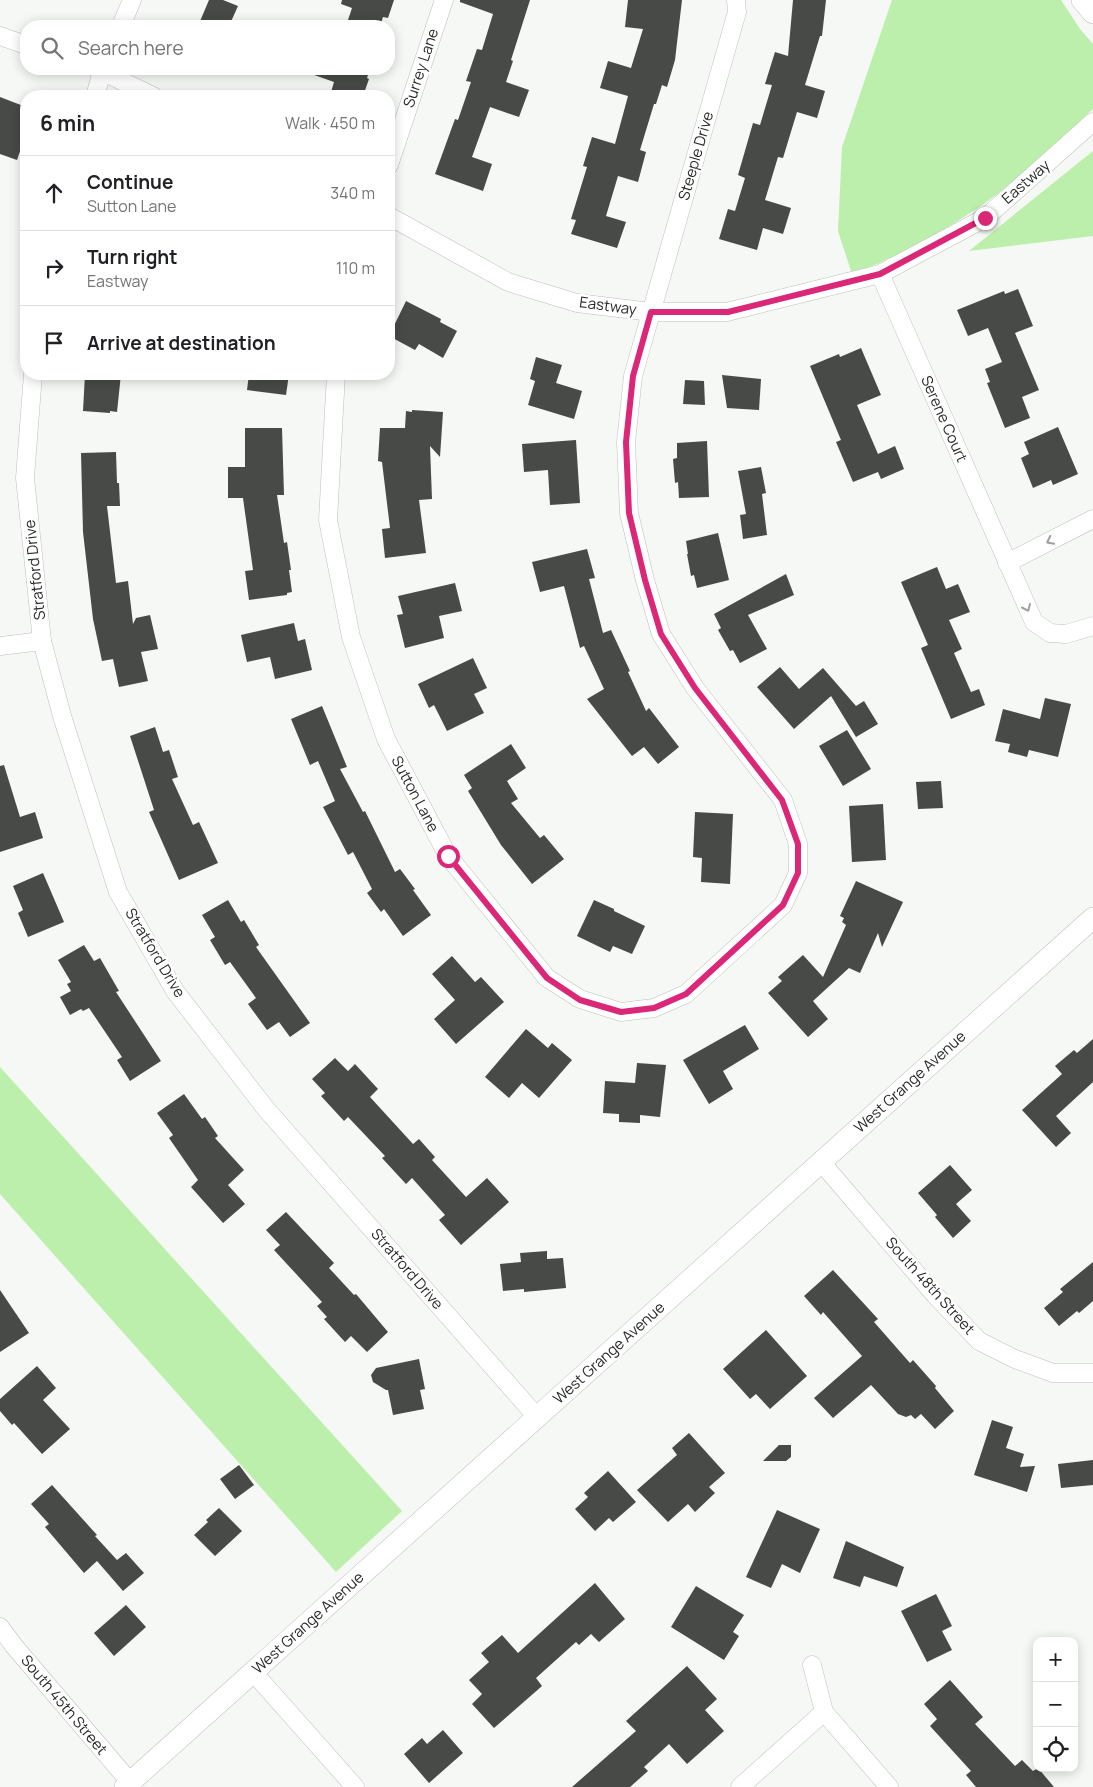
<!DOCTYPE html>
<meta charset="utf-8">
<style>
:root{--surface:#fff;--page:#f2f2f2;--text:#202124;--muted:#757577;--line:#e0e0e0}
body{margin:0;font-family:Manrope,sans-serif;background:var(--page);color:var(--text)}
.controls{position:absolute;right:15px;bottom:15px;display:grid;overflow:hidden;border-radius:10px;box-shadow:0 2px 12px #0003}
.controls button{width:45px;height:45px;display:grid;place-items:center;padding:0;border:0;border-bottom:1px solid var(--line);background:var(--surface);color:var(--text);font:25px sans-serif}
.stop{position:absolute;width:15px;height:15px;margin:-11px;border:4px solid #db2777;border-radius:50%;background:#fff}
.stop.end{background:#db2777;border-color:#fff;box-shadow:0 1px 5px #0008}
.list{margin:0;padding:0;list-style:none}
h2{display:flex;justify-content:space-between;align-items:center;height:65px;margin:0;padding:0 20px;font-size:21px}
h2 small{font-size:16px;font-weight:400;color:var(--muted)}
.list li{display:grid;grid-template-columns:32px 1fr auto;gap:15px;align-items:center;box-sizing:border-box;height:75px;padding:0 20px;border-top:1px solid var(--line)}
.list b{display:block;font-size:19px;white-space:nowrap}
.list p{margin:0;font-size:16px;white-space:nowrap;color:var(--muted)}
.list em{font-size:16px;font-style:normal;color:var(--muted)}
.icon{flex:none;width:28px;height:28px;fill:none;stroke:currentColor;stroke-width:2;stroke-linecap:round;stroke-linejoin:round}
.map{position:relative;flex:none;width:1093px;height:1787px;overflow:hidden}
.search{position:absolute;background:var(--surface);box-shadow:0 2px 12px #0003;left:20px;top:20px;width:375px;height:55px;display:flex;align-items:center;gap:12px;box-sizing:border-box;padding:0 18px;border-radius:20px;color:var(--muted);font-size:19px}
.panel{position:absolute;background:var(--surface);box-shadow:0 2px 12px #0003;left:20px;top:90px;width:375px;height:290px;border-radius:20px}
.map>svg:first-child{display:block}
.green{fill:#bdefac}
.building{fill:#474a47}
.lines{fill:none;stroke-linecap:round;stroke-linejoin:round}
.minor-casing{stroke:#bdc0bc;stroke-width:19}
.tertiary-casing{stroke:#bdc0bc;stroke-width:22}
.minor{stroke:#fff;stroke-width:18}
.tertiary{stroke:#fff;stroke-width:21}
.oneway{stroke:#9fa09f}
.route{stroke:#db2777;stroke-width:6}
.labels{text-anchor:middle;stroke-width:5;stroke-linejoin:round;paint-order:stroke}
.street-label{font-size:15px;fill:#2a2b29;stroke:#fff}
</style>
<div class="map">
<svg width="1093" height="1787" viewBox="0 0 1093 1787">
<rect width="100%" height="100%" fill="#f5f8f4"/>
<g class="green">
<path d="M892 0H1061L1080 29 1093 44V109C1062 138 1030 170 996 195 951 228 904 254 852 274L838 231 842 147Z"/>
<path d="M1093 151V236L969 251Z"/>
<path d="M0 1067 402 1511 336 1572 0 1194Z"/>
</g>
<g class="building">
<path d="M209 0H223L238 6 229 26H198Z"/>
<path d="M342 0H394L388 18 383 17 380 26H346L352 8 341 4Z"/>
<path d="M460 0H530L511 60 513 61 506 82 529 90 519 117 490 107 472 157 492 164 483 191 435 174 455 119 458 120 471 82 466 81 477 49 482 50 493 14 460 2Z"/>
<path d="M628 0H682L675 60 667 87 662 85 656 104H654L640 150 646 152 638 182 618 176 606 216 626 222 617 248 571 234 576 220 571 219 587 167 583 166 592 137 615 144 628 96 600 88 608 61 631 68 643 29 625 27Z"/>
<path d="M793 0H826L822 36H820L805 85 825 91 817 118 797 112 783 158 778 157 765 200 791 208 783 234 763 228 757 250 719 239 728 209 735 211 745 178 738 175 753 123 760 125 772 85 765 84 775 52 788 56Z"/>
<path d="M303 69H370L367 78 369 79 363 96H342L331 92 334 82 303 71Z"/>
<path d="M0 97 26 107V134L17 160 0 154Z"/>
<path d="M1018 289 1033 326 1015 333 1039 390 1022 397 1030 418 1005 428 987 383 990 382 985 369 1002 362 988 328 968 336 957 310 1004 291 1005 294Z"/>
<path d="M406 301 441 319 440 322 457 331 443 358 419 344 415 350 389 336Z"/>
<path d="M861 348 881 395 857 405 878 454 895 446 904 469 881 479 878 472 853 482 836 442 841 440 810 366 839 354 840 357Z"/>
<path d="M536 357 562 365 556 383 582 391 574 419 528 405 535 381 530 379Z"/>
<path d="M85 374H121L117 412 110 411V413L83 411Z"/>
<path d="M249 374H289L286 395 247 390Z"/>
<path d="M722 375 761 379 759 410 727 408Z"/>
<path d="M685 380 704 381 705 405 683 404Z"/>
<path d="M412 410 443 412 440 457 430 446 432 499 419 500 426 553 385 558 382 529 390 528 382 462 378 461 380 428H405L406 411 412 412Z"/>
<path d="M1058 427 1078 474 1053 485 1051 480 1033 488 1021 458 1029 454 1024 442Z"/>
<path d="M245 428H282L284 495H277L284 543 287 542 291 570H289L292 592 287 593V595L249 600 245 571 253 570 243 498H228V467H245Z"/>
<path d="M576 440 580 503 550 505 548 470 524 472 522 444Z"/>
<path d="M707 441 709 497 679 498 678 482 675 483 673 459 677 458V443Z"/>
<path d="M116 452 117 483H119L120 506H107L116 583 128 581 133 624 136 618 150 615 158 649 141 652 148 681 119 687 113 659 102 661 93 619 83 532 81 453Z"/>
<path d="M761 467 766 493 762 494 767 535 743 539 740 515 746 514 738 471Z"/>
<path d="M718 533 729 580 697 588 694 575 691 576 687 554H688L686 541Z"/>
<path d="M587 549 595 578 589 579 603 633 611 630 630 671 628 672 646 711 649 708 679 747 658 764 644 747 632 756 587 699 604 689 584 646 580 648 564 586 540 592 532 562Z"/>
<path d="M937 567 946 589 958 584 970 612 949 620 962 649 954 653 971 692 979 689 985 705 951 719 921 648 928 645 901 582Z"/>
<path d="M786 574 794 595 748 615 767 649 740 663 733 650 730 651 718 630 721 628 714 614Z"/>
<path d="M455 583 462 611 439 616 444 638 405 648 397 615 403 614 398 596Z"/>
<path d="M294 623 298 641 305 639 312 670 275 679 270 657 247 662 241 635Z"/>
<path d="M473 658 487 688 474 694 484 713 447 731 434 705 429 708 418 684Z"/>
<path d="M780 667 799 689 823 668 856 706 864 701 878 724 856 737 831 696 794 729 757 687Z"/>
<path d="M1045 698 1071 704 1058 757 1029 750 1027 757 1008 752 1010 744 995 741 1003 709 1040 719Z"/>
<path d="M322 706 347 767 340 769 363 812 365 811 395 872 400 869 415 889 413 890 431 915 403 936 384 909 381 912 367 893 372 889 353 852 348 855 323 807 335 801 318 761 310 765 291 719Z"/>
<path d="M155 727 163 752 169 750 178 777 172 779 193 825 199 822 218 863 179 880 149 812 154 810 130 736Z"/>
<path d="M847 730 871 769 843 786 819 746Z"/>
<path d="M511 744 526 768 507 781 518 799 511 803 540 838 544 835 564 859 532 884 501 845 468 791 472 788 464 775Z"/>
<path d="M4 765 20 817 35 812 43 838 0 852V766Z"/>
<path d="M941 781 943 808 918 809 916 782Z"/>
<path d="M883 804 886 860 852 862 849 806Z"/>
<path d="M695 812 733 814 730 884 701 882 702 858 693 857Z"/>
<path d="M43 873 64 922 28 937 18 913 23 910 13 886Z"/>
<path d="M856 881 903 902 882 947 878 933 860 973 849 968 813 1001 828 1019 808 1037 768 993 782 981 778 977 803 955 823 977 846 925 842 922 844 918 840 916Z"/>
<path d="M228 900 241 922 244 920 259 945 256 947 310 1023 290 1037 279 1022 267 1030 248 1004 256 998 230 962 225 965 210 940 215 937 202 915Z"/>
<path d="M594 900 614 909V911L645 926 632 954 613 946 610 952 577 936Z"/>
<path d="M84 945 94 961 100 958 119 991 116 992 161 1061 130 1081 117 1060 122 1057 89 1008 83 1011 81 1009 70 1015 60 997 71 991 67 984 71 982 58 960Z"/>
<path d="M452 956 475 982 481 977 504 1002 456 1044 434 1019 455 1000 432 974Z"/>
<path d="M745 1025 759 1049 723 1071 733 1089 709 1104 683 1060Z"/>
<path d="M526 1029 548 1048 552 1043 572 1060 539 1098 522 1083 509 1098 485 1077Z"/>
<path d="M1093 1039V1082L1056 1116 1071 1133 1056 1147 1022 1110 1062 1074 1055 1066 1074 1050 1077 1053Z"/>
<path d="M335 1058 348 1071 355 1064 378 1089 370 1097 413 1144 419 1139 435 1157 432 1160 466 1197 487 1178 509 1202 461 1245 439 1220 445 1215 412 1178 406 1184 382 1158 385 1156 348 1117 344 1121 321 1096 325 1093 312 1079Z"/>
<path d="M637 1063 666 1065 660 1117 640 1115V1123L619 1122V1114L603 1113 605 1081 635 1083Z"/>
<path d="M184 1094 202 1119 205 1117 218 1136 215 1138 244 1170 228 1185 245 1204 223 1223 191 1187 198 1180 169 1138 173 1135 157 1113Z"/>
<path d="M950 1165 972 1190 956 1204 971 1221 953 1238 935 1217 937 1215 918 1193Z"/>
<path d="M286 1212 334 1263 329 1268 354 1295 356 1294 388 1332 367 1352 351 1336 345 1342 324 1319 327 1317 317 1306 322 1302 274 1250 280 1245 266 1230Z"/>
<path d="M547 1251V1259L563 1258 566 1288 524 1292V1289L503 1291 500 1264 521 1262 520 1253Z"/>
<path d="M1093 1262V1301L1079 1313 1077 1311 1059 1326 1044 1308 1063 1292 1060 1289Z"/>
<path d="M833 1270 878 1319 874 1322 910 1363 913 1360 936 1386 935 1388 954 1411 935 1429 921 1414 915 1419 911 1415 906 1417 898 1414 871 1385 833 1418 814 1398 862 1356 823 1312 821 1315 804 1296Z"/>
<path d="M0 1290 29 1333 0 1352Z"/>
<path d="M766 1330 807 1376 770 1409 756 1394 750 1399 723 1369Z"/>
<path d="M419 1359 425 1389 420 1390 424 1409 393 1415 388 1390H386L373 1382 371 1375 376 1368Z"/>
<path d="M37 1366 56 1388 43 1400 70 1429 42 1454 14 1423 12 1425 0 1411V1399Z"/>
<path d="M992 1420 1013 1427 1006 1448 1024 1454 1020 1467 1035 1466 1027 1492 974 1475Z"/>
<path d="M689 1433 725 1473 709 1487 715 1493 695 1512 688 1504 668 1522 637 1490 677 1455 672 1448Z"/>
<path d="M779 1445H791V1457L786 1461H763Z"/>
<path d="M1093 1460V1485L1061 1488 1058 1464Z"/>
<path d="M239 1465 254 1485 235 1499 220 1479Z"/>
<path d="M608 1471 636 1502 613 1522 609 1518 595 1531 575 1509 588 1497 584 1493Z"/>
<path d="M52 1485 97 1535 95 1536 117 1560 126 1553 144 1573 123 1591 97 1561 84 1573 45 1527 49 1524 31 1504Z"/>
<path d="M219 1508 242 1531 215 1556 194 1535 208 1522 206 1520Z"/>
<path d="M777 1510 820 1529 800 1573 782 1564 771 1588 746 1577Z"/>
<path d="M846 1541 904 1567 897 1587 864 1576 860 1587 833 1578Z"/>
<path d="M595 1583 625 1619 599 1642 591 1634 579 1645 576 1642 536 1678 542 1686 494 1728 472 1704 482 1694 469 1680 489 1662 481 1653 502 1635 518 1653Z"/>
<path d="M696 1586 744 1615 733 1632 739 1636 724 1660 671 1627Z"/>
<path d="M936 1594 952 1626 942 1631 952 1650 927 1662 901 1611Z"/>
<path d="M126 1605 146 1627 114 1656 94 1633Z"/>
<path d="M687 1666 717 1699 705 1710 724 1731 687 1764 669 1744 644 1767 648 1771 630 1787H572L636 1731 626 1721Z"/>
<path d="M950 1680 983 1717 975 1724 1015 1766 1022 1760 1033 1771 1038 1768 1054 1787H976L966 1775 971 1771 930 1726 937 1719 924 1704Z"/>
<path d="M443 1730 463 1753 429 1783 404 1754 422 1738 427 1744Z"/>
</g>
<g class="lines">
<defs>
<g id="minor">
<path d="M121 26 132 0"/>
<path d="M0 36 26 45"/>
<path d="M97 69 153 96"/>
<path d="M95 96 103 69"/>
<path d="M389 165 444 0"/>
<path d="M389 216 508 282 577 303 651 312H727L880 274 985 218 1093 122"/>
<path d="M880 274 1034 622 1050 633 1066 634 1093 626"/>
<path d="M33 374 25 478 42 641 62 716 118 892 175 991 266 1109 537 1417"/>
<path d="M336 374 328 520 351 637 386 739 448 856 547 978 580 999 621 1012 654 1008 686 994 783 905 798 873V844L783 800 695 688 661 634 645 580 629 513 626 442 633 376 737 12 736 0"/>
<path d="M1007 563 1093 519"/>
<path d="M0 646 42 641"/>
<path d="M821 1162 935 1295 979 1341 1015 1359 1053 1373H1093"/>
<path d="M0 1627 14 1646 130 1782"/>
<path d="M812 1665 824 1712 889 1787"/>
<path d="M253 1672 355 1787"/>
<path d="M740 1787 824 1712"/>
</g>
<g id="tertiary">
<path d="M1082 0 1093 13"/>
<path d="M125 1787 1093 918"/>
</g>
</defs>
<use href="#minor" class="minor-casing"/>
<use href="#tertiary" class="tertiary-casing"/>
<use href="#minor" class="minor"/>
<use href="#tertiary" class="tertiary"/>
</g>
<defs><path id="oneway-chevron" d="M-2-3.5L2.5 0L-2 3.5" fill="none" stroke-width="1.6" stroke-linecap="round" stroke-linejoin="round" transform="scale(1.25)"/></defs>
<g class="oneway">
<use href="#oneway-chevron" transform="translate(1050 541) rotate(153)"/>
<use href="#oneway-chevron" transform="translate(1027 608) rotate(66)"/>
</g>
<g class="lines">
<path class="route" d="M448 856 547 978 580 1000 621 1012 654 1008 686 994 783 905 798 873V844L782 800 695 688 661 634 645 580 629 513 626 442 633 376 651 312H728L880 274 985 218"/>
</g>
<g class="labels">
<g class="street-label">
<text transform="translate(421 68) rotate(-72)" y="5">Surrey Lane</text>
<text transform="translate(696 156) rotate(-74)" y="5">Steeple Drive</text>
<text transform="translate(1026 182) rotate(-41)" y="5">Eastway</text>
<text transform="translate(608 306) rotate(8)" y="5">Eastway</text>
<text transform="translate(944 419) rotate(66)" y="5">Serene Court</text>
<text transform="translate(35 570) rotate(-96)" y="5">Stratford Drive</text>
<text transform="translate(415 794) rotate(62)" y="5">Sutton Lane</text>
<text transform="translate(155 953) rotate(59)" y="5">Stratford Drive</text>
<text transform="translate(910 1082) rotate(-42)" y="5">West Grange Avenue</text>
<text transform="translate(407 1269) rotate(49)" y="5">Stratford Drive</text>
<text transform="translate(930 1286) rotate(48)" y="5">South 48th Street</text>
<text transform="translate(609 1353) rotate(-42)" y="5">West Grange Avenue</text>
<text transform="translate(308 1623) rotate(-42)" y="5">West Grange Avenue</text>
<text transform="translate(64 1705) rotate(50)" y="5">South 45th Street</text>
</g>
</g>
</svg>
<div class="controls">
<button>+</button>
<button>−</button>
<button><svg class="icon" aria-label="locate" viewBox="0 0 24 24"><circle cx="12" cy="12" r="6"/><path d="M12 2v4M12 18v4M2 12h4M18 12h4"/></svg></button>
</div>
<div class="stop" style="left:448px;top:856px"></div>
<div class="stop end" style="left:985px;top:218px"></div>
<div class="search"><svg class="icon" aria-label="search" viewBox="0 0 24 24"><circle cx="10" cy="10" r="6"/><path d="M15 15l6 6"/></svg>Search here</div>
<section class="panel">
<h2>6 min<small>Walk · 450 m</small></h2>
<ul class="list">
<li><svg class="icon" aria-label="ahead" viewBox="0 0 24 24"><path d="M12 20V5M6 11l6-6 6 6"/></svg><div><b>Continue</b><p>Sutton Lane</p></div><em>340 m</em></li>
<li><svg class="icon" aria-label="right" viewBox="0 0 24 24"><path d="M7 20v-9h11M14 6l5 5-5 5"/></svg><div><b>Turn right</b><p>Eastway</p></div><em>110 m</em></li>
<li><svg class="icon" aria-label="arrive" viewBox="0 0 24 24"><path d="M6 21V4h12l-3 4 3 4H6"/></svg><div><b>Arrive at destination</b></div></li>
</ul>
</section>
</div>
